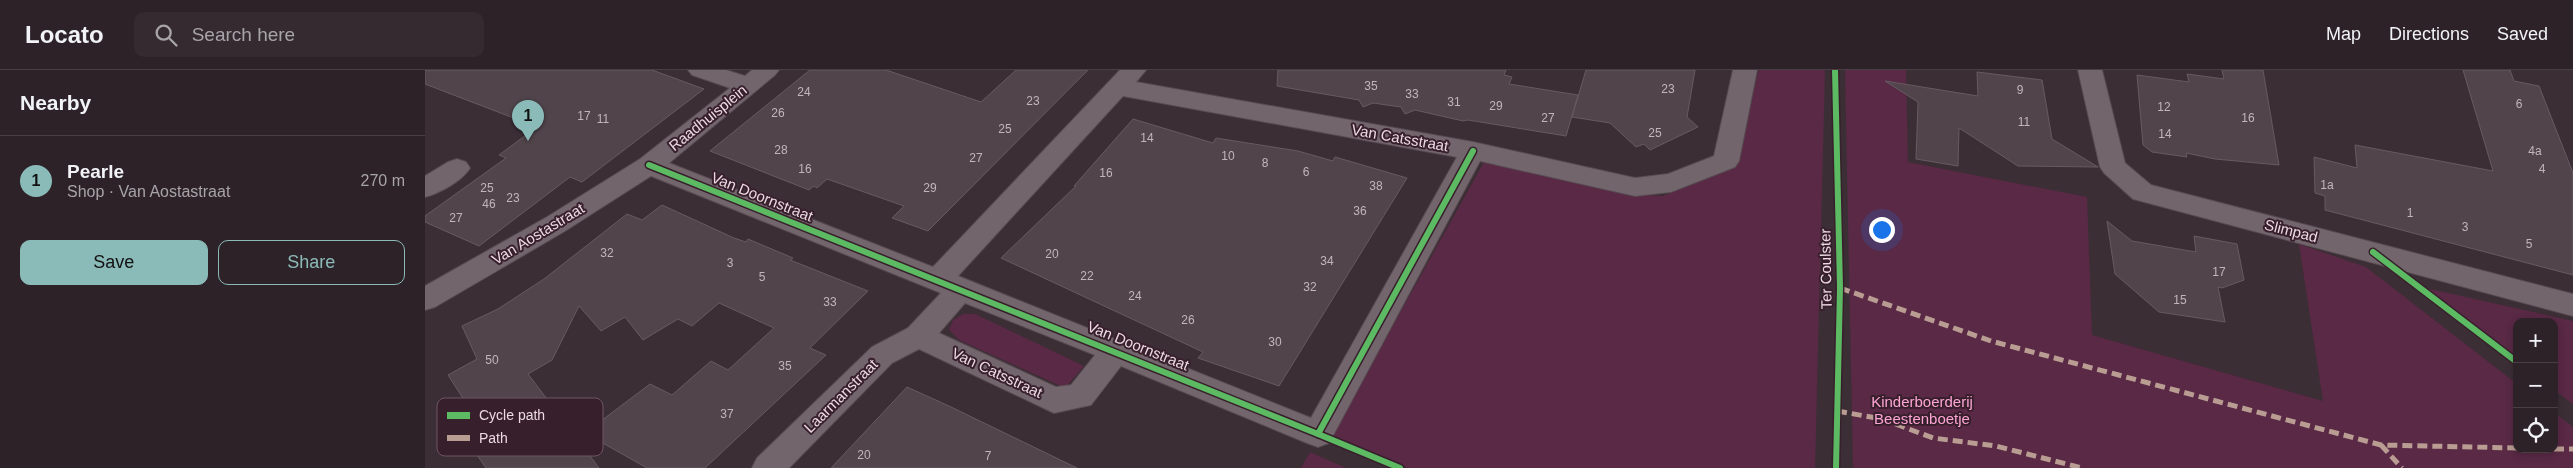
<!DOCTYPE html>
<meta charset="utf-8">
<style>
:root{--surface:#2d2228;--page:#352a30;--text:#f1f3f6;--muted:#a7a4a8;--line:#483f45;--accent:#8bbbb9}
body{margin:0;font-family:Arial,sans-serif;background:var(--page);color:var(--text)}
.controls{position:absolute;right:15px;bottom:15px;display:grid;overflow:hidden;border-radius:10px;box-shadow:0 2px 8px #0003}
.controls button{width:45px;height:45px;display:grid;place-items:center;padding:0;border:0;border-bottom:1px solid var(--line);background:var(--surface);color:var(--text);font:25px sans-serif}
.you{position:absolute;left:1456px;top:159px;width:18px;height:18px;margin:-12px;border:4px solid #fff;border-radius:50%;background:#1a73e8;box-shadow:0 0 0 8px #1a73e833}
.badge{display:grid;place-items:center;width:32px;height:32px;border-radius:50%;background:var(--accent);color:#111;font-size:16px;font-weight:700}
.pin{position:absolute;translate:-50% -41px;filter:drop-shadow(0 1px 2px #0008)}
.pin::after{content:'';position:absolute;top:26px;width:18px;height:15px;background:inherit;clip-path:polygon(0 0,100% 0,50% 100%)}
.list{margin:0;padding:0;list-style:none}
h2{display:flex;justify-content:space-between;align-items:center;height:65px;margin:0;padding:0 20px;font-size:21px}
h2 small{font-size:16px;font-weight:400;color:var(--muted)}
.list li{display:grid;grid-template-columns:32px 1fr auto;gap:15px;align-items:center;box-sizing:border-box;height:90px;padding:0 20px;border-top:1px solid var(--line)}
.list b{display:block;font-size:19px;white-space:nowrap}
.list p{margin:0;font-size:16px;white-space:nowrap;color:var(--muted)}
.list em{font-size:16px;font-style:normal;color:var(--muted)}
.actions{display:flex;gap:10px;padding:15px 20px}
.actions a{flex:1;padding:11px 0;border:1px solid var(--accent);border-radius:10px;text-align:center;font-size:18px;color:var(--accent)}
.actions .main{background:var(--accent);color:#111}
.icon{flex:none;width:28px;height:28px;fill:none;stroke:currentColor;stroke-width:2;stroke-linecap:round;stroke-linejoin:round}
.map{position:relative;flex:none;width:2148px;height:398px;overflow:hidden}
header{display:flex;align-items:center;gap:30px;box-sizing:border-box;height:70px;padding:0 25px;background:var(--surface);border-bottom:1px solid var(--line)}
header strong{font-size:24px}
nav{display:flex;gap:28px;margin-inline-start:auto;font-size:18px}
.search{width:350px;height:45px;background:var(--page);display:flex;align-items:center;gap:12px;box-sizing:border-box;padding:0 18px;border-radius:10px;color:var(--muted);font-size:19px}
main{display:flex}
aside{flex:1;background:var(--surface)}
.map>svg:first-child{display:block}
.green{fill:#592945}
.building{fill:#51454b;stroke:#675b62}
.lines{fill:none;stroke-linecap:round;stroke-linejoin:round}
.minor-casing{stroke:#574a51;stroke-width:2}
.minor{fill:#72656b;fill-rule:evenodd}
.quiet{stroke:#b99d93;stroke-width:5;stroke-dasharray:10 5;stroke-linecap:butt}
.cycleway-casing{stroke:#381f2c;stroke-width:9}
.cycleway{stroke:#5cba63;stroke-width:6}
.labels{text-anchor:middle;stroke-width:4;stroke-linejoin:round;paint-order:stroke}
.number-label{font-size:12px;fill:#c4b5bc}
.street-label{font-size:15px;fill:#ebdae2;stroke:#381f2c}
.park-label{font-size:15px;fill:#fda5d4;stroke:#381f2c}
.key{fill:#381f2c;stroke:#6e5763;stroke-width:1}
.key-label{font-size:14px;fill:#ebdae2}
</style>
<header>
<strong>Locato</strong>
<div class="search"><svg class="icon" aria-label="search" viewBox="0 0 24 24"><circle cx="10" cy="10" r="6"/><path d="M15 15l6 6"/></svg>Search here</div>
<nav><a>Map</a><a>Directions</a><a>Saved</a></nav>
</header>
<main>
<aside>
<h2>Nearby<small></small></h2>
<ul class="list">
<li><span class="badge">1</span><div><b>Pearle</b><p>Shop · Van Aostastraat</p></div><em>270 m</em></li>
</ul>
<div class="actions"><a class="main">Save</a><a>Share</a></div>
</aside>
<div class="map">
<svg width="2148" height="398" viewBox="0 0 2148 398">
<rect width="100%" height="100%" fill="#3c2e35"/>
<g class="green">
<path d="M1334 0H1400L1390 398H983L907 365 1059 92 1221 125 1238 126 1306 98Z"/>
<path d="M1420 0H1481L1483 92 1662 127 1667 265 1898 331 1874 174 1941 197 2092 314V379H2129V342L2148 357V398H1428Z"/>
<path d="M1987 215 2148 251V334L2129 320V252H2092V292Z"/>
<path d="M538 244H550L659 296 640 318 534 270 524 260 528 250Z"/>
<path d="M885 382 921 398H876Z"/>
</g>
<g class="building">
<path d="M0 0H227L279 19 157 112 145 107 54 176 0 152V146L81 88 74 85 112 57 0 14Z"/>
<path d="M385 0H461L556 32 591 0H663L503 161 467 148 479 136 402 109 392 118 389 116 384 120 285 81Z"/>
<path d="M853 0H1081L1079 5 1087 7 1084 14 1153 25 1141 66 1043 50 1038 51 990 40 980 44 976 37 948 33 938 37 934 30 852 16Z"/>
<path d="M1161 0H1270L1262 47 1273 57 1225 80 1219 74 1211 77 1185 53 1147 47Z"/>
<path d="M1797 0H1838L1854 95 1790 89 1761 83 1762 87 1727 82 1718 75 1712 5 1764 12 1762 4 1799 9Z"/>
<path d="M2038 0H2085L2089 11 2114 16 2148 103V205L1900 140V126L1890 123 1889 87 1932 98 1930 75 2068 101Z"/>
<path d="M1552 2 1617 10 1627 69 1673 97 1593 96 1534 58 1533 96 1491 89 1493 32 1460 11 1553 26Z"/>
<path d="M708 49 788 73 791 68 873 81 908 91 910 87 982 108 854 316 773 288 778 282 576 188 651 116H649Z"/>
<path d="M237 135 309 168 321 172 323 169 368 188 365 190 443 221 385 278 401 285 280 398H222L160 363 225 314 247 325 286 291 303 300 349 258 294 233 267 256 253 249 218 270 200 247 176 261 154 236 127 290 103 304 174 398H61L39 366 48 360 31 335 39 330 23 305 52 289 37 256 73 239 119 209 202 144 217 150Z"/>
<path d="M1682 151 1707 171 1771 182 1769 166 1812 174 1819 210 1797 218 1793 217 1800 252 1734 242 1690 204Z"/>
<path d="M482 317 526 337 652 398H406Z"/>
</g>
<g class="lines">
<defs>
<g id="minor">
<path d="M263 0H301L320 6 327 0H354L350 5 244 93 508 197 695 0H721L711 12 1048 72 1210 108 1243 104 1289 86 1308 0H1332L1314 91 1310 97 1246 122 1210 126 1055 91 904 373 893 377 882 373 696 296 666 335 629 343 494 279 467 293 364 398H327L332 388 447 277 483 258 516 223 226 106 140 161 10 237 0 240V216L122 147 215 89 305 18 267 5ZM698 26 1032 87 886 348 533 206ZM540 233 670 285 646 315 631 317 514 263Z"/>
<path d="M1653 0H1677L1700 93 1726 115 2148 224V246L1708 129 1679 103 1675 97Z"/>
<path d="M32 89 41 92 45 98C37 111 15 123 0 127V106L23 92Z"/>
</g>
</defs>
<use href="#minor" class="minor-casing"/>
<use href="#minor" class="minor"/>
<g class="quiet">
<path d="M1415 218 1566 271 1956 375 2092 378"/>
<path d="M1412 341 1457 349 1508 368 1571 376 1657 398"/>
<path d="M1956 375 1977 398"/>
<path d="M2129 379H2148"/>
</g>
<defs>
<g id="cycleway">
<path d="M1410 0 1415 218 1411 398"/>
<path d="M224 95 893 364 1048 81"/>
<path d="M1948 182 2092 292"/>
<path d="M893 364 975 398"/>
</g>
</defs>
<use href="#cycleway" class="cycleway-casing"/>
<use href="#cycleway" class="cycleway"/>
</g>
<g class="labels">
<g class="number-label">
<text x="946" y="20">35</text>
<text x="1243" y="23">23</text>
<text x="1595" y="24">9</text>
<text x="379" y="26">24</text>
<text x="987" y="28">33</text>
<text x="608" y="35">23</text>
<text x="1029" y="36">31</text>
<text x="2094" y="38">6</text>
<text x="1071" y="40">29</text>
<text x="1739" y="41">12</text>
<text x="353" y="47">26</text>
<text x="159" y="50">17</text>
<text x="1123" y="52">27</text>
<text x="1823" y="52">16</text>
<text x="178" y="53">11</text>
<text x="1599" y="56">11</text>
<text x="580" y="63">25</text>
<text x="1230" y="67">25</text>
<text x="1740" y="68">14</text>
<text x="722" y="72">14</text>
<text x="356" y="84">28</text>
<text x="2110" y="85">4a</text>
<text x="803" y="90">10</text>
<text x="551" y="92">27</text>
<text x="840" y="97">8</text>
<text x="380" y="103">16</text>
<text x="2117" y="103">4</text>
<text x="881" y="106">6</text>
<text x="681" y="107">16</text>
<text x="1902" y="119">1a</text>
<text x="951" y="120">38</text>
<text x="62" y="122">25</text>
<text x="505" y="122">29</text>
<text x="88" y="132">23</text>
<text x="64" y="138">46</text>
<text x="935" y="145">36</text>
<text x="1985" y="147">1</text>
<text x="31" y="152">27</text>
<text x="2040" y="161">3</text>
<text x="2104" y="178">5</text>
<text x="182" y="187">32</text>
<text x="627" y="188">20</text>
<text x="902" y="195">34</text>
<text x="305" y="197">3</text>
<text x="1794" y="206">17</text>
<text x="662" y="210">22</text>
<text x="337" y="211">5</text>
<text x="885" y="221">32</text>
<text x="710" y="230">24</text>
<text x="1755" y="234">15</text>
<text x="405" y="236">33</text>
<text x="763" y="254">26</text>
<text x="850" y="276">30</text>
<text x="67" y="294">50</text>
<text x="360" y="300">35</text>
<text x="302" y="348">37</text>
<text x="439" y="389">20</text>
<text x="563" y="390">7</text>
</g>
<g class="street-label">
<text transform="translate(283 48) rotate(-39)" y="5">Raadhuisplein</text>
<text transform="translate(975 68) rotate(10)" y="5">Van Catsstraat</text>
<text transform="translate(337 127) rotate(22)" y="5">Van Doornstraat</text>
<text transform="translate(1866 161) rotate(14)" y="5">Slimpad</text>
<text transform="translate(113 164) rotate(-31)" y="5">Van Aostastraat</text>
<text transform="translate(1401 199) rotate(-91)" y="5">Ter Coulster</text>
<text transform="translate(713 276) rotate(22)" y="5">Van Doornstraat</text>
<text transform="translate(572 303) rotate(25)" y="5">Van Catsstraat</text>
<text transform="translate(416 326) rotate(-45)" y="5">Laarmanstraat</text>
</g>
<g class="park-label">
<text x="1497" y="337">Kinderboerderij<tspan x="1497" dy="17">Beestenboetje</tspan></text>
</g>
</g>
<rect x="12" y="328" width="166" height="58" rx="8" class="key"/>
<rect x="22" y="342" width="23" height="7" fill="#5cba63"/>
<rect x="22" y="365" width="23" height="6" fill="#b99d93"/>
<g class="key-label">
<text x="54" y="350">Cycle path</text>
<text x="54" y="373">Path</text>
</g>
</svg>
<div class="controls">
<button>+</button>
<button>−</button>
<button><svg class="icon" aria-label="locate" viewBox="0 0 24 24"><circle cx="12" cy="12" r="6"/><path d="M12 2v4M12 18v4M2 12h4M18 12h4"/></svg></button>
</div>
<div class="you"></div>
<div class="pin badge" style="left:103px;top:71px">1</div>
</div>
</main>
